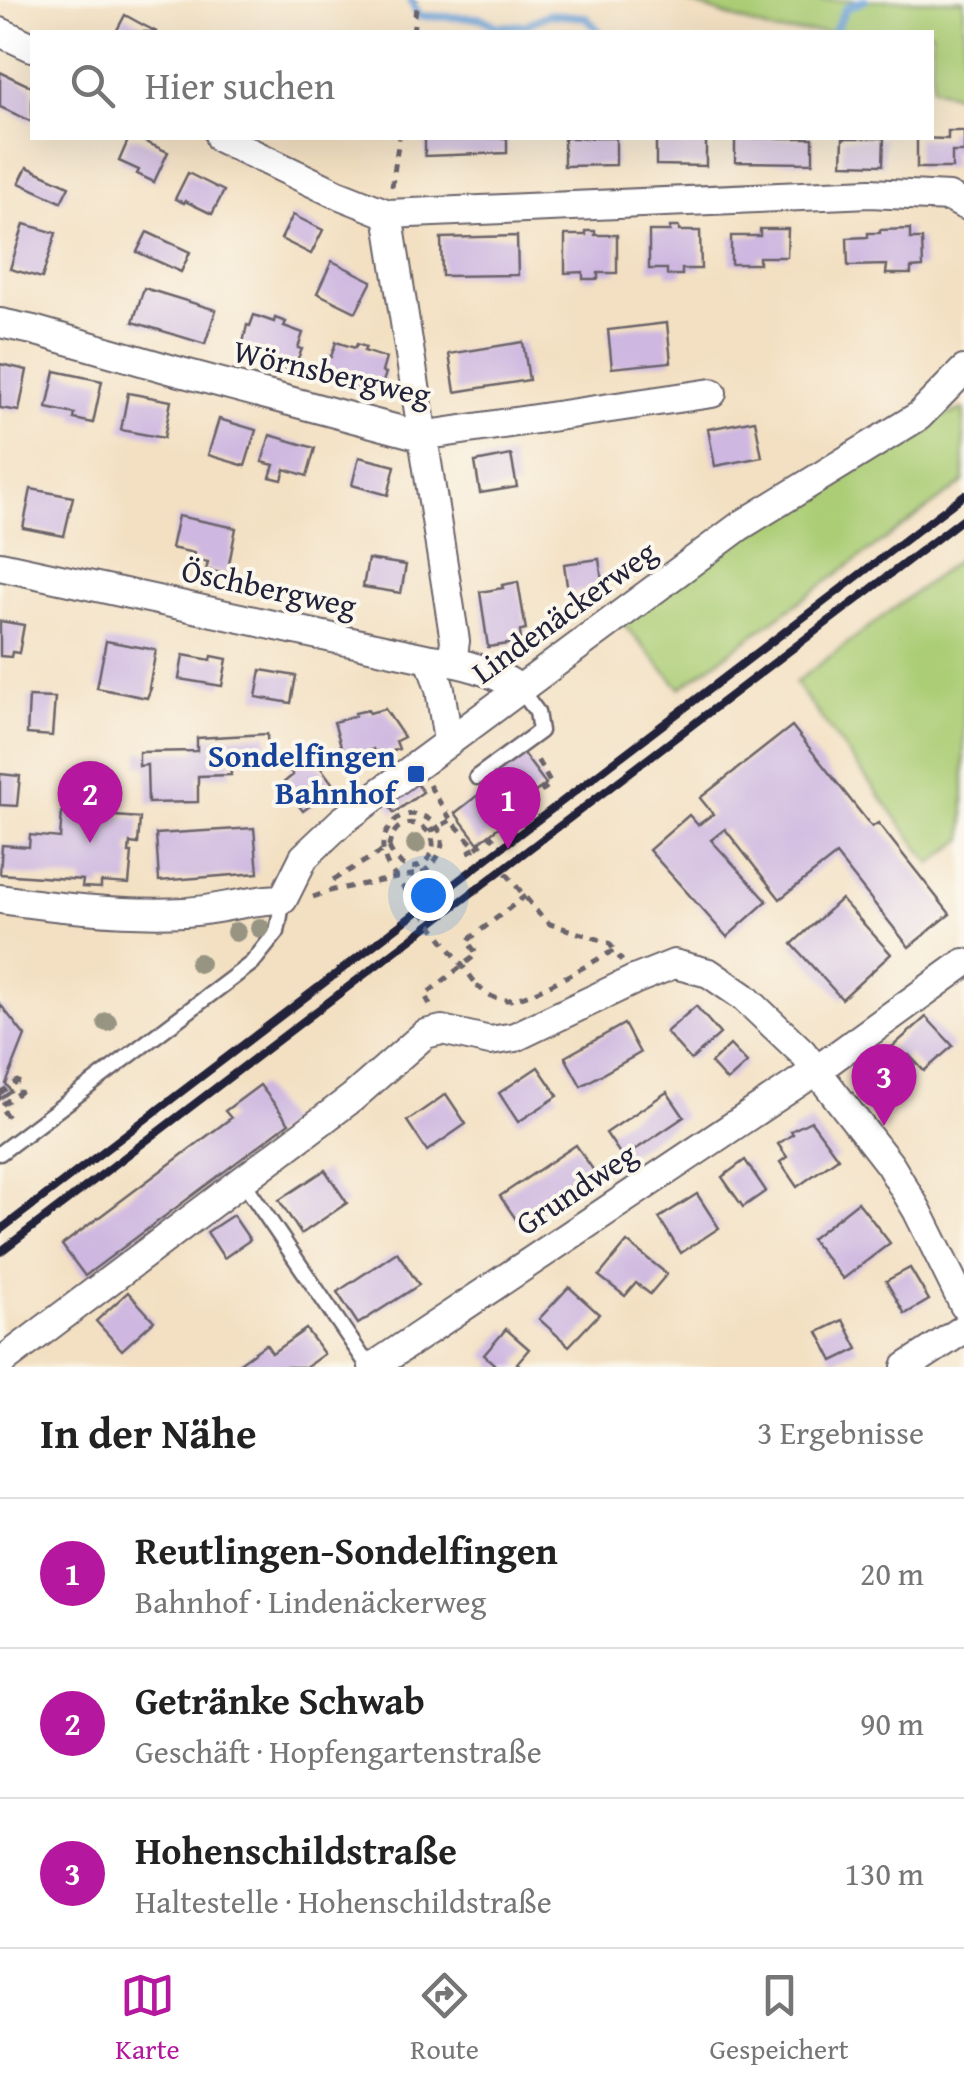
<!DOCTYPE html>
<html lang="de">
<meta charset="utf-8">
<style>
:root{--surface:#fff;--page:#f6f6f6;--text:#222;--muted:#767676;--line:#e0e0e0;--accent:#b5179e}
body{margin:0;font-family:"Gentium Book Plus",serif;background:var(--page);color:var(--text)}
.you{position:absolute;left:428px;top:895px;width:35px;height:35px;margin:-25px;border:8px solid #fff;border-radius:50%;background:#1a73e8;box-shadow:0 0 0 15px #1a73e833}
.badge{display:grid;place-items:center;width:65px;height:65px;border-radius:50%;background:var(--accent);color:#fff;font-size:32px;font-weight:700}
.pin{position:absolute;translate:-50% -82px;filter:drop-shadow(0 2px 5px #0008)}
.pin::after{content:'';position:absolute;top:52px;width:35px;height:30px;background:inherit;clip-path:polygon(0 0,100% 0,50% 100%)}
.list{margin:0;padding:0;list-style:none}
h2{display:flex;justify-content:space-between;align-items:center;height:130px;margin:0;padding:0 40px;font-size:42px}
h2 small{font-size:32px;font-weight:400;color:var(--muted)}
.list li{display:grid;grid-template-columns:65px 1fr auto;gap:30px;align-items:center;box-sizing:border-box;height:150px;padding:0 40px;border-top:2px solid var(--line)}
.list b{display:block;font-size:38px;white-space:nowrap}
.list p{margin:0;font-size:32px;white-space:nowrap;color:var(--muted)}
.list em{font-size:32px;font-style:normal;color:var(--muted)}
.icon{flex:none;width:55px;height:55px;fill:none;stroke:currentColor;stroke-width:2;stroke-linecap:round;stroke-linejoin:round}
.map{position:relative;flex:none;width:964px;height:1367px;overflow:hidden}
.search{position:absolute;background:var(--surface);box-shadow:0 10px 40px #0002;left:30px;right:30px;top:30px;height:110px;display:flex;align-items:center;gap:25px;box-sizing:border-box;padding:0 35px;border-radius:0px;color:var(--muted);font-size:38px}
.sheet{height:580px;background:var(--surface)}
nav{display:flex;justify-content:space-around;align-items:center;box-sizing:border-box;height:140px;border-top:2px solid var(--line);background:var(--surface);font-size:28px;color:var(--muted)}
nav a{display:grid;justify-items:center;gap:5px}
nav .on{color:var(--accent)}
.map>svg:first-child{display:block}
.green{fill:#accd76;stroke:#677858;stroke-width:2.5}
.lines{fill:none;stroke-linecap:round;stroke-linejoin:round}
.stream{stroke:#6ca1d8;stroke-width:8}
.building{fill:#ceb7e0}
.service-casing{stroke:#6b646a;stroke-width:19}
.minor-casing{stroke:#6b646a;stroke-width:32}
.path{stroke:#6b646a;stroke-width:5;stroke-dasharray:8 8;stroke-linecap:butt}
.service{stroke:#fff;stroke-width:14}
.minor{stroke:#fff;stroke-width:28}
.rail{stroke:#22223b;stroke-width:8}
.path-bridge{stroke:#6b646a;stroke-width:5;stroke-dasharray:8 8;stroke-linecap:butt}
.tree{fill:#979482}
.transit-dot{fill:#1a4fb4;stroke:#fbf7ec;stroke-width:4}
.labels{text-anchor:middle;stroke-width:8;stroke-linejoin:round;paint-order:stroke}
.street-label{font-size:32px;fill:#22223b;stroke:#fbf7ec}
.transit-label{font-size:32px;font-weight:bold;fill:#164399;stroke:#fbf7ec;text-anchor:end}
</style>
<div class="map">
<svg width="964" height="1367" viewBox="0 0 964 1367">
<rect width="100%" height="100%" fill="#fbf7ec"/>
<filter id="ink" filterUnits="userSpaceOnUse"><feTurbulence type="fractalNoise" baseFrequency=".01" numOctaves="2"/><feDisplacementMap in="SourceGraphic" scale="20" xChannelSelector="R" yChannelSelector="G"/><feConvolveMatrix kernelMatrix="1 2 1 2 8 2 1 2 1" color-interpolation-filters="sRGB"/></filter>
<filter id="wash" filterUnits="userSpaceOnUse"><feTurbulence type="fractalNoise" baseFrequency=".0048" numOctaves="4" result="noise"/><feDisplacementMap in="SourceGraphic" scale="40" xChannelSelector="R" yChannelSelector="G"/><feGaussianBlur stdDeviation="2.25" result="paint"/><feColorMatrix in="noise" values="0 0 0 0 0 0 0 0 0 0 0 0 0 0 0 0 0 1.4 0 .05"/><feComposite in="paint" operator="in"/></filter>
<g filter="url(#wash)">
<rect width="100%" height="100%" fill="#f3e0c2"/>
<g class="green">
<path d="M681 0H964V98L932 87V32H775Z"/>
<path d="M964 409V482L680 688 617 617 923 423Z"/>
<path d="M964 555V839L931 864 795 683Z"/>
</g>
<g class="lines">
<g class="stream">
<path d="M411 0 419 16 481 18 498 27 526 25 549 14 585 17 600 32"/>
<path d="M834 32 846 8 865 0"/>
</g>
</g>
<g id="blocks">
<g class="building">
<path d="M125 15 145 26 157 32H116Z"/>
<path d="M0 72 32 87V122L0 107Z"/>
<path d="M948 131H964V152H952V168H917V138L948 139Z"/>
<path d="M129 138H137L168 152 154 182 137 174 139 170 119 161Z"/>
<path d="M425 138H507V153L425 156Z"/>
<path d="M564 138H616V165L564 166Z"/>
<path d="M656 138H706V166L656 165Z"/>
<path d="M735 138H813V163L735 162Z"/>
<path d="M843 138H884L883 165 842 164Z"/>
<path d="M27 167 69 186 61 202 19 183Z"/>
<path d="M188 173 224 191 212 214 185 201 184 203 175 199Z"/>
<path d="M293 215 323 230 311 254 281 239Z"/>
<path d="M24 224 56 233 42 278 10 269Z"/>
<path d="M670 227H679V231H700L701 269H682V275H667V269H649V231H670Z"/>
<path d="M760 229H788L787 257H759V264H731V236H760Z"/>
<path d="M910 229V239H922L923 267 911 268V274H886L887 265 848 266 847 238 868 237V233H880V230Z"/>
<path d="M586 231H595V235H617V273H598V279H583V272L565 273V235H586Z"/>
<path d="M147 232 190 252 181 272 137 252Z"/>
<path d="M517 236 518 275 442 276 441 238Z"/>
<path d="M332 261 372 281 356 312 317 293Z"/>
<path d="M144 288 216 310 205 344 133 322Z"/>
<path d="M254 315 274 322 275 318 286 322 284 326 303 333 298 348 302 349 296 363 293 362 290 370 241 352 247 325 250 326Z"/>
<path d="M667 323 671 362 612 368 608 330Z"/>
<path d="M336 342 355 348 357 344 366 347 364 351 386 358 382 372 386 373 381 388 377 387 374 396 324 380 328 366 325 365 328 356 331 357Z"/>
<path d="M523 342 529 380 455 392 449 354Z"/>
<path d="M0 364 27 370 19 411 0 408Z"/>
<path d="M55 371 102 381 93 423 74 419 75 414 47 408Z"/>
<path d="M128 393 171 401 164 438 121 430Z"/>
<path d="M219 419 256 430 245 466 208 455Z"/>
<path d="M755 420 762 457 715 466 708 429Z"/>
<path d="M270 435 315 448 307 476 285 469 282 480 270 477 274 465 262 462Z"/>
<path d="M511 455 517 487 480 493 475 462Z"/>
<path d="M359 457 395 466 388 495 352 485Z"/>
<path d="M31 489 73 497 64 536 23 528Z"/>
<path d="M178 516 236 528 227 574 206 570 208 562 193 559 194 553 171 548Z"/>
<path d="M368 559 406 565 401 593 363 587Z"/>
<path d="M599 559 603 588 568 593 564 564Z"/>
<path d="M518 582 526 630 520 631 521 642 488 647 480 592 503 588 502 585Z"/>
<path d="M0 621 24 625 19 653 12 652 11 657 0 656Z"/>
<path d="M106 641 156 650 149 688H151L147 698 97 688Z"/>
<path d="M183 655 211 660 212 656 227 659 222 686 179 679Z"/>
<path d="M261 670 296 676 291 703 256 697Z"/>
<path d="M29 697 55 698 52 736 27 734Z"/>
<path d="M385 709 404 737 396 741 399 749 376 757 373 749 355 758V756L345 759 334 722 355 716V713L368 710 369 713Z"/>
<path d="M792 726 872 827 878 823 950 914 909 947 836 855 780 899 725 829 711 840 767 901 727 937 649 850 689 815 698 825 713 814 700 798Z"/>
<path d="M267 734 268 760H230L231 775 198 776V802L148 803 147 765 139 766V752L197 751V738Z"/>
<path d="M522 752 546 784 513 809 517 813 478 843 455 813 491 785 487 780Z"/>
<path d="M310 753 335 787 303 811 282 784 293 775 289 769Z"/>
<path d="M0 774 20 776 17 806 0 805Z"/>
<path d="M416 783 423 792 394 813 388 804Z"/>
<path d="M62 812 140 818 138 844 130 843 129 853H132L129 884 101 882V888L82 887 83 880 0 874 2 845 29 847 30 835 60 838Z"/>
<path d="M254 828 258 873 159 881 156 834Z"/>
<path d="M841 899 891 954 842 999 792 944Z"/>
<path d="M0 1004 25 1036 6 1084 11 1091 0 1099Z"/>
<path d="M696 1006 720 1034 691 1060 666 1032Z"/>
<path d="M926 1017 953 1046 924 1071 909 1055 898 1064 913 1080 893 1098 867 1069Z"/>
<path d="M624 1024 640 1053 581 1086 565 1057Z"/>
<path d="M730 1045 747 1063 727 1081 711 1063Z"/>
<path d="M538 1067 558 1096 518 1122 499 1093Z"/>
<path d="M260 1085 289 1123 85 1276 62 1245 231 1118 225 1111Z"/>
<path d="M667 1092 684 1117 623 1158 606 1133Z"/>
<path d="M446 1094 466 1124 427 1151 407 1121Z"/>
<path d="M811 1121 838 1158 797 1187 780 1162 787 1157 778 1144 793 1134 791 1131Z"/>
<path d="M576 1145 596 1174 520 1225 500 1196Z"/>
<path d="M745 1160 766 1191 743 1207 722 1177Z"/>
<path d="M325 1170 347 1203 301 1234 279 1200Z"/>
<path d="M697 1194 719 1228 681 1253 659 1218Z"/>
<path d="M858 1202 890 1243 843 1279 811 1239Z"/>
<path d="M233 1215 250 1240 224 1258 207 1232Z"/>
<path d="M627 1242 667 1274 650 1294 636 1283 625 1296 599 1276Z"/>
<path d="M397 1252 419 1285 358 1324 337 1292Z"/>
<path d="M910 1268 929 1300 905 1314 886 1281Z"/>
<path d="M569 1287 599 1314 569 1346 539 1319Z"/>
<path d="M128 1292 154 1321 122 1350 96 1321Z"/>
<path d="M843 1320 858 1349 833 1361 818 1332Z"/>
<path d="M306 1329 324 1354 306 1367H234L266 1344 272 1353Z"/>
<path d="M506 1329 529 1349 517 1363 522 1367H492L494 1364 484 1355Z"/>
</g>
</g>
</g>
<g filter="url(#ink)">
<use href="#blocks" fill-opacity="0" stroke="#6b646a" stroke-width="2.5"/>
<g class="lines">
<defs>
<g id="service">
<path d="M477 777 540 731 537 712 520 689"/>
<path d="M0 1153 252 963 277 932 283 899"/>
<path d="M242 1180 369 1367"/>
</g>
<g id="minor">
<path d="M0 32 32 47"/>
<path d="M220 138 335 193 388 214 870 193 949 197 964 205"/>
<path d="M388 214 455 641 452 661"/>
<path d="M0 323 33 330 173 370 421 436 712 393"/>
<path d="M0 566 430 659C460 662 495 671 520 689"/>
<path d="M430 659 440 689 448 741"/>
<path d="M0 899C60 908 123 915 184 912 217 911 249 899 283 899L304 857 342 821 740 526 919 416 964 370"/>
<path d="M0 1363 352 1098 425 1034 442 1030 490 1041 515 1037 634 980 674 964 709 973 744 997 802 1052 890 1165 917 1210 964 1305"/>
<path d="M373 1367 817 1070 964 963"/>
<path d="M906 1367 964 1329"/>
</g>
</defs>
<use href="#service" class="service-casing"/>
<use href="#minor" class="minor-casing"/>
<g class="path">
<path d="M413 32 417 0"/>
<path d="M392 187 399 138"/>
<path d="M429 785 451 820 476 848 470 851 476 858"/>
<path d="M515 811 551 784 535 756"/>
<path d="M429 832 451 820"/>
<path d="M476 848 491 836 496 842"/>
<path d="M506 873 539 914 550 924 601 940 609 943 615 951"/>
<path d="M333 880 389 847C396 800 453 833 426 861 411 876 395 862 389 847"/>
<path d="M313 897 333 890 422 873"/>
<path d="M477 985C485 993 493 999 505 1000 525 1002 589 964 609 953L615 951 622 961"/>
<path d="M430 1005 425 995 477 954 467 941 525 896"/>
<path d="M0 1093 17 1081 21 1083 20 1092 0 1106 11 1122"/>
</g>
<use href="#service" class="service"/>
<use href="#minor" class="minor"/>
<g class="rail">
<path d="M0 1230 964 495"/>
<path d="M0 1252 964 518"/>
</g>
<path class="path-bridge" d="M422 873C475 834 409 791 388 829 380 843 382 854 389 868L477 985"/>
</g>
<g class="tree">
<circle cx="416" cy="844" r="10"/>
<circle cx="260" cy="928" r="10"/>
<circle cx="236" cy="932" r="10"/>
<circle cx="199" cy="963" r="10"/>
<circle cx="107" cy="1022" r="10"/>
</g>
</g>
<rect class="transit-dot" x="406" y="764" width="20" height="20" rx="5"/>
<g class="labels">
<g class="street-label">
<text transform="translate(332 373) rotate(13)" y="11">Wörnsbergweg</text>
<text transform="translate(269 588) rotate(12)" y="11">Öschbergweg</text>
<text transform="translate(564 612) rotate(-36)" y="11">Lindenäckerweg</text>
<text transform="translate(576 1189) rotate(-34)" y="11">Grundweg</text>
</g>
<g class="transit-label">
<text x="396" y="767">Sondelfingen<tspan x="396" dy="37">Bahnhof</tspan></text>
</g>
</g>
</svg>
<div class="you"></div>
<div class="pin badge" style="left:508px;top:849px">1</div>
<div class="pin badge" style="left:90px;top:843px">2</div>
<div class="pin badge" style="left:884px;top:1126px">3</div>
<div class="search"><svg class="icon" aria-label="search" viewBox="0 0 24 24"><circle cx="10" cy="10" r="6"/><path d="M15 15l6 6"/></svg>Hier suchen</div>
</div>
<section class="sheet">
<h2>In der Nähe<small>3 Ergebnisse</small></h2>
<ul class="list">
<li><span class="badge">1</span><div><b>Reutlingen-Sondelfingen</b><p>Bahnhof · Lindenäckerweg</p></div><em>20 m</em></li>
<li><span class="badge">2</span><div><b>Getränke Schwab</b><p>Geschäft · Hopfengartenstraße</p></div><em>90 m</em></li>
<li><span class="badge">3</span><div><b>Hohenschildstraße</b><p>Haltestelle · Hohenschildstraße</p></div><em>130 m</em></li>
</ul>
</section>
<nav>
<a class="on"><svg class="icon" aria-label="map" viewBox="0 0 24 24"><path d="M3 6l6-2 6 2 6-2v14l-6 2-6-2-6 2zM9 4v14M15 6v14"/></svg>Karte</a>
<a><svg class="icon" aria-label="directions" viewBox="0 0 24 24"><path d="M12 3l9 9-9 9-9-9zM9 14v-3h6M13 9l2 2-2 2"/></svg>Route</a>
<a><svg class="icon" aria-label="saved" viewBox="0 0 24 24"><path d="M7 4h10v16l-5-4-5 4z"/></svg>Gespeichert</a>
</nav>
